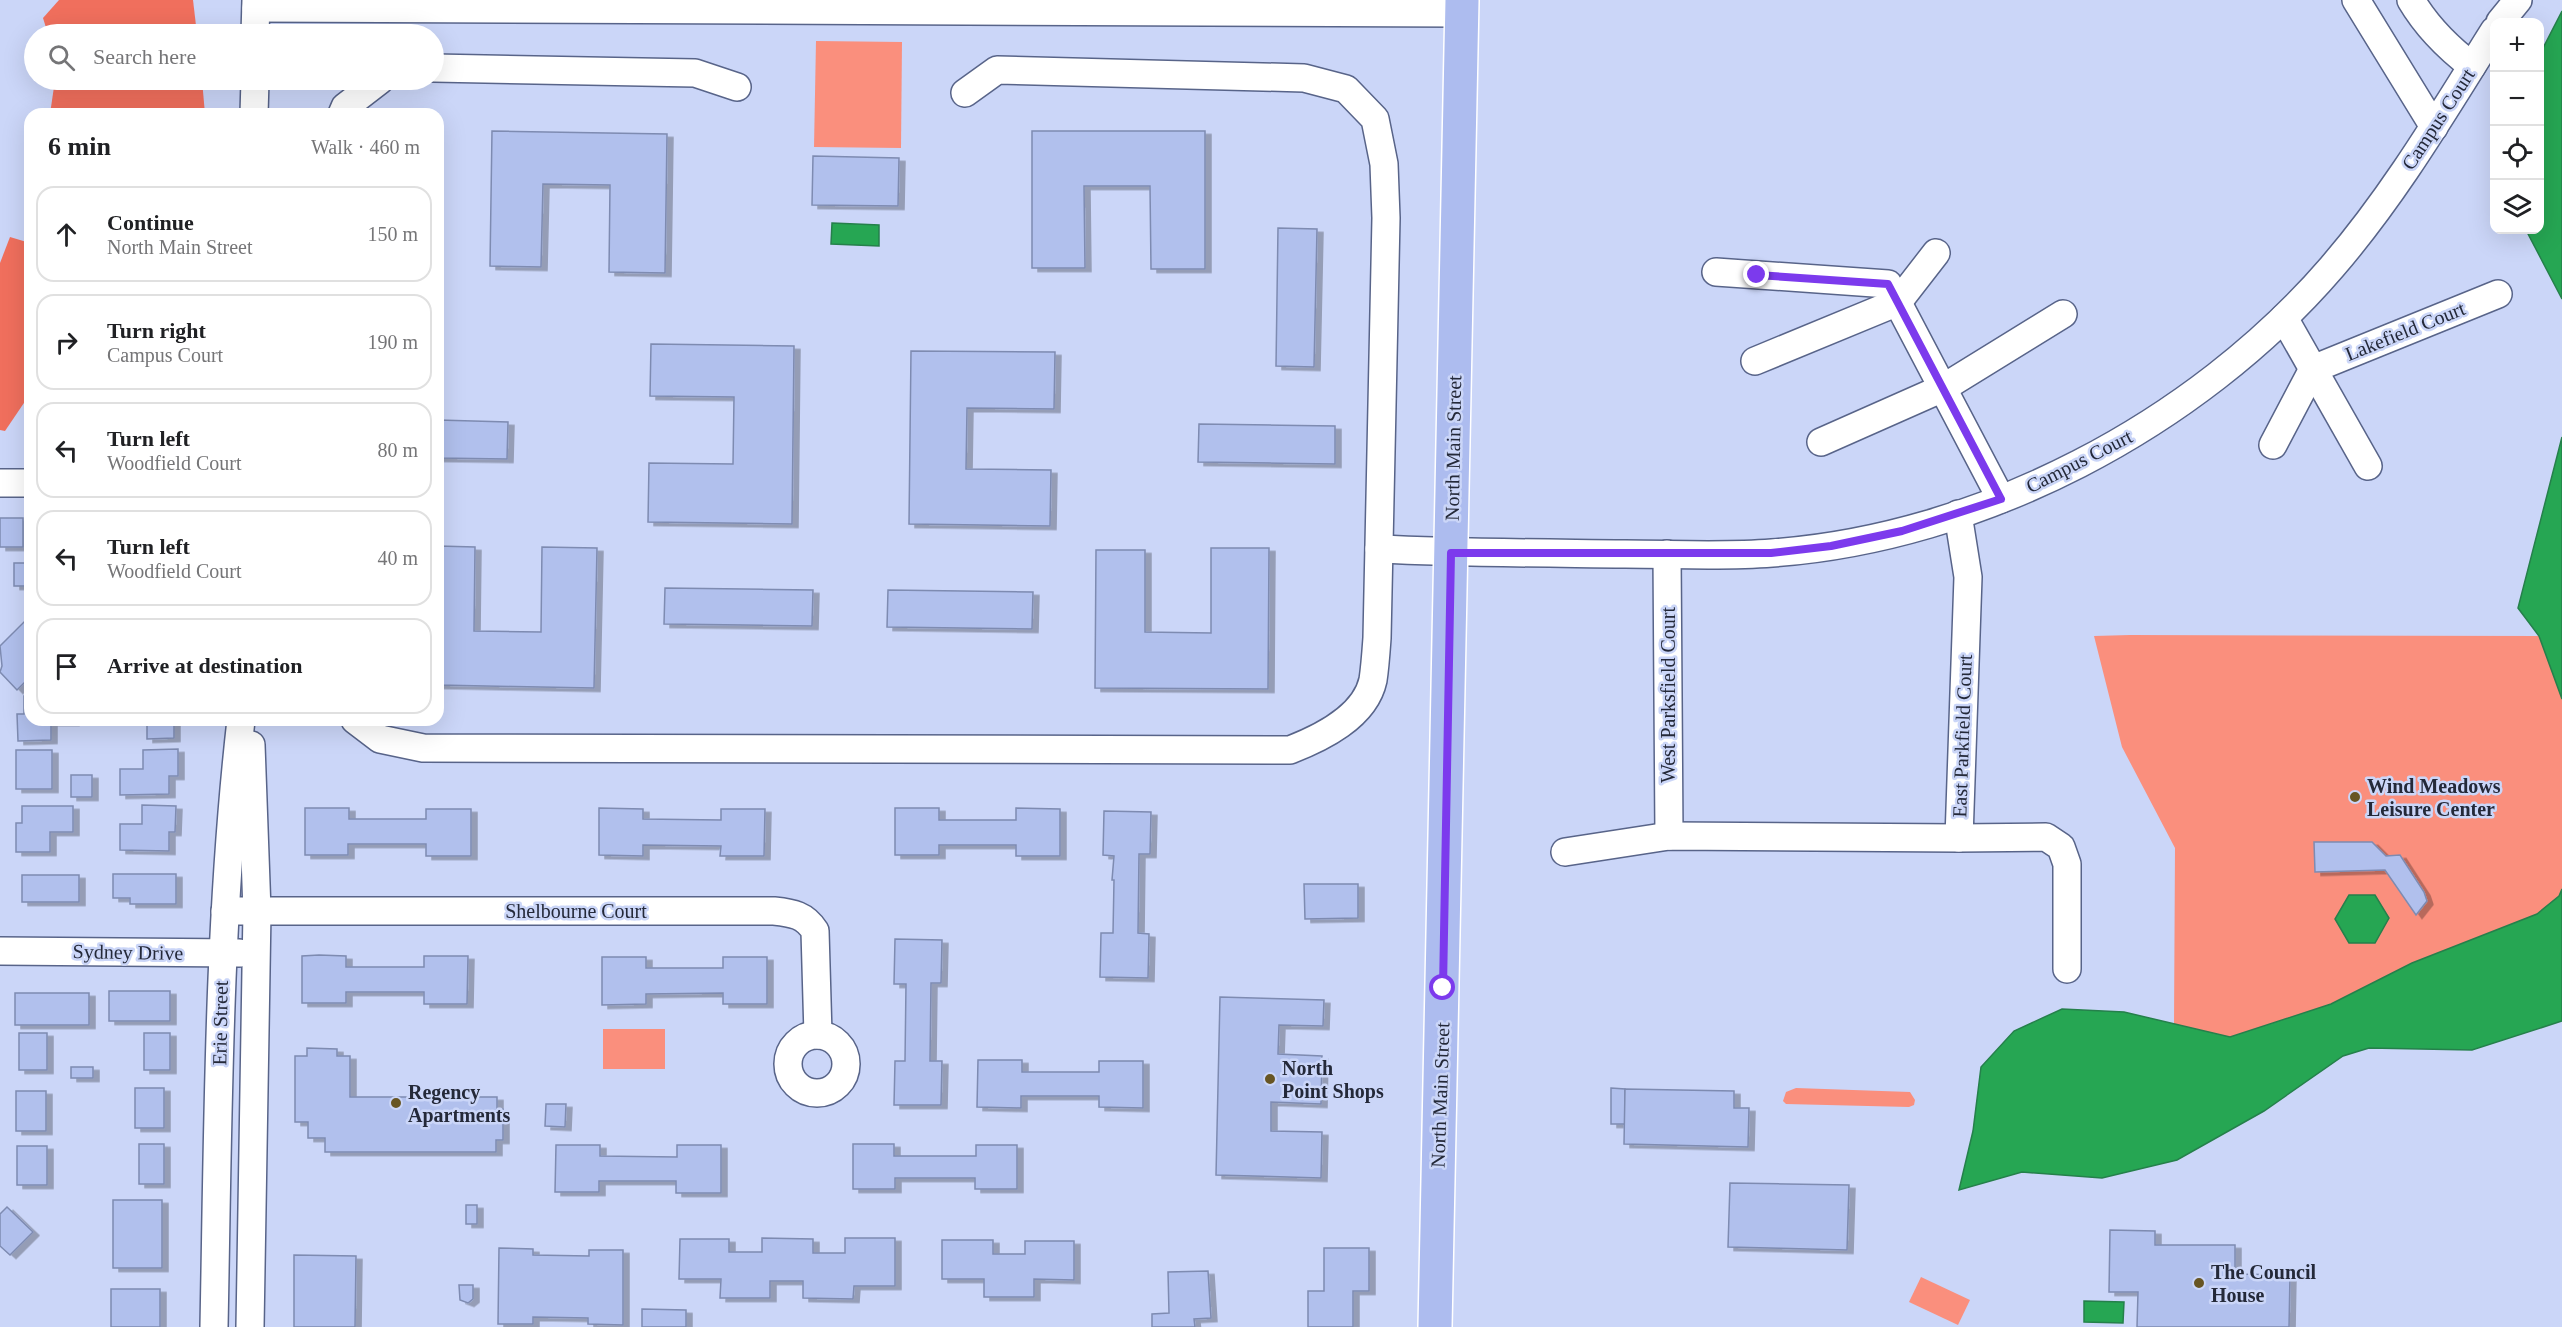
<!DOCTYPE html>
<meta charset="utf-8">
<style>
:root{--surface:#fff;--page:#f2f2f2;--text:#202124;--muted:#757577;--line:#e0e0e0}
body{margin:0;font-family:Georgia,serif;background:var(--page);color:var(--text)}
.controls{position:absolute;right:18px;top:18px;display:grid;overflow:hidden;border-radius:12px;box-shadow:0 6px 24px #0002}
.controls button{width:54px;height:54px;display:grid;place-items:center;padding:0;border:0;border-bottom:2px solid var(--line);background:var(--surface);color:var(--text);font:30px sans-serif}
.stop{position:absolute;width:18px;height:18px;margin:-14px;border:4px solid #7c3aed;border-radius:50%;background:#fff}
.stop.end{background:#7c3aed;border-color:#fff;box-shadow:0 2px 6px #0008}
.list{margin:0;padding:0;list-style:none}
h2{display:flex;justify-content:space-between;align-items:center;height:78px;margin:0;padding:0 24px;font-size:26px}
h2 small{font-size:20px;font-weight:400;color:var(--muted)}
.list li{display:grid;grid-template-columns:39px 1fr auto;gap:18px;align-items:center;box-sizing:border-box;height:96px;margin:0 12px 12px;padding:0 12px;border:2px solid var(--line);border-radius:18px}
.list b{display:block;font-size:22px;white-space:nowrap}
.list p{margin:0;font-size:20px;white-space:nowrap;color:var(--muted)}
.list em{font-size:20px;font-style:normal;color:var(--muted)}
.icon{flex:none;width:33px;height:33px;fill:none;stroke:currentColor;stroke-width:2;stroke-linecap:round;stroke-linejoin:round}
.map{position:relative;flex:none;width:2562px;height:1327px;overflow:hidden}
.search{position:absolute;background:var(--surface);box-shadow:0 6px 24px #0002;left:24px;top:24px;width:420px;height:66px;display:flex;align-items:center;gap:15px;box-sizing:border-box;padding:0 21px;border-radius:33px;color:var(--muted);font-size:22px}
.panel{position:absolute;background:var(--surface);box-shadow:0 6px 24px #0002;left:24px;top:108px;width:420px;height:618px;border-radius:18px}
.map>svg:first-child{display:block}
.green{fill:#fa8f7d}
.forest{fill:#f06f5d}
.water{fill:#26a653;stroke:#25804b;stroke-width:1.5}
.building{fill:#b1c0ed;stroke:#7e8bb1;stroke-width:1.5;filter:url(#shadow)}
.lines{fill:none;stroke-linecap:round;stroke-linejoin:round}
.minor-casing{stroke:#586489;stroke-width:30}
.major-casing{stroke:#fff;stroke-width:36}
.minor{stroke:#fff;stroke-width:27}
.major{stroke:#adbcef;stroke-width:33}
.route{stroke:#7c3aed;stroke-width:8}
.poi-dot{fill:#675523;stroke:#cbd6f8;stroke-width:2}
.labels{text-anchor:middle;stroke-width:5;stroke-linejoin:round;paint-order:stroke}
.street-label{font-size:20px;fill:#242939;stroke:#cbd6f8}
.poi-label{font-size:20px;font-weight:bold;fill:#242939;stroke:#cbd6f8;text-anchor:start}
</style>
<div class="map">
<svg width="2562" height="1327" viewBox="0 0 2562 1327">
<defs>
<filter id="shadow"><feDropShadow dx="6" dy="3.5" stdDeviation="0" flood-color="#0004"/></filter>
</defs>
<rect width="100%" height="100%" fill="#cbd6f8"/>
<g class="green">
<path d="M816 41 902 42 901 148 814 147Z"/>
<path d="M2130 635 2539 636 2562 699V889L2559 896 2537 914 2412 963 2331 1004 2230 1037 2174 1024 2175 848 2122 747 2094 636Z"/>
<rect x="603" y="1029" width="62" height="40"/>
<path d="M1796 1088 1910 1092 1915 1100 1914 1105 1909 1107 1786 1104 1783 1101 1786 1092Z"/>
<path d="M1921 1277 1970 1300 1958 1325 1909 1302Z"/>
</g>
<g class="forest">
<path d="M59 0H193L197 34H48L43 18Z"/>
<path d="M55 80H202L205 114H50Z"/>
<path d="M10 237 30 243V394L5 431 0 430V263Z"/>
</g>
<g class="water">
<path d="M2562 11V299L2526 230H2540V54Z"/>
<path d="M832 223 879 225V246L831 244Z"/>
<path d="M2562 437V699L2539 636 2518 608Z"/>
<path d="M2562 889V1021L2472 1050 2369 1048 2343 1056 2264 1111 2177 1160 2102 1178 2022 1172 1959 1190 1973 1131 1981 1067 2014 1031 2062 1009 2124 1012 2230 1037 2331 1004 2412 963 2537 914 2559 896Z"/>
<path d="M2349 895H2375L2389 918 2375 943H2349L2335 919Z"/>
<path d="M2084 1301 2124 1302 2123 1323 2084 1322Z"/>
</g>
<g class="building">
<path d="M492 131 667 134 665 273 609 272 610 185 543 184 541 267 490 266Z"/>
<path d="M1032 131H1205V269H1151L1150 186H1084L1085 268H1032Z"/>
<path d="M813 156 899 158 898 206 812 205Z"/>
<path d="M1278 228 1317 229 1314 367 1276 366Z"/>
<path d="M651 344 794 346 792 524 648 522 649 463 733 464 734 397 650 396Z"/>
<path d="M911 351 1055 352 1054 409 967 408 966 469 1051 470 1050 526 909 524Z"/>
<path d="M438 420 508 422 507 459 438 458Z"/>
<path d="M1199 424 1335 426V464L1198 462Z"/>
<rect x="0" y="518" width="23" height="29"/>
<path d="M438 546 475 547 474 631 541 632 542 547 597 548 594 688 438 685Z"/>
<path d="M1211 548H1269L1268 689 1095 688 1096 550H1145V632L1211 633Z"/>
<rect x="14" y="563" width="16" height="23"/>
<path d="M665 588 813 590 812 626 664 624Z"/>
<path d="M888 590 1033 592 1032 629 887 627Z"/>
<path d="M25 621 30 627V653L27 655 30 658V677L17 690 0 672 2 666 0 646Z"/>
<path d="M24 696H30V720H73V722H51V740L18 741 17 714H24Z"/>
<path d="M147 720H174V738L147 739Z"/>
<path d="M178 749V776H169V794L120 795V769H143V750Z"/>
<rect x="16" y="750" width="36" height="39"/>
<rect x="71" y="775" width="21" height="22"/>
<path d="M142 805 176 806 175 832H169V851L120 850V824H142Z"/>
<path d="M22 806H73V832H50V852H16V823H22Z"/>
<path d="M305 808H349V819H426V809H471V856H426V844H348V855H305Z"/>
<path d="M599 808 643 809V819L721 820V809H765L764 856H720L721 846 643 845V856L599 855Z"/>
<path d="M895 808H939V820H1016V808L1060 809V856H1016V845H939V855H895Z"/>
<path d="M1104 811 1151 812 1150 854H1139L1138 933 1149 934 1148 978 1100 977 1101 933H1113L1114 880H1112L1114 856 1103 855Z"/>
<path d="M2314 842H2372L2386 856 2400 855 2424 892 2427 901 2416 915 2385 870 2315 872Z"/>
<path d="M113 874H176V904H130V898H113Z"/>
<rect x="22" y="875" width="57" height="27"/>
<path d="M1304 884H1358V918L1305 919Z"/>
<path d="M895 939 942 940 941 983H931L930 1061H942L941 1105H894L895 1061H905L906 984H894Z"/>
<path d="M319 955 346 956V967H424V956H468L467 1004H424V992H346V1003H302V956Z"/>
<path d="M602 957H646V968H723V957H767V1004H723V993L646 994V1004L602 1005Z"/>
<rect x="109" y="991" width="61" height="30"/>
<rect x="15" y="993" width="74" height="32"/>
<path d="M1220 997 1324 1000 1323 1026 1279 1025 1278 1054 1322 1056 1321 1104 1271 1102V1131L1322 1132 1321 1178 1216 1175Z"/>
<rect x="19" y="1033" width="28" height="37"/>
<rect x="144" y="1033" width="26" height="37"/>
<path d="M307 1048 337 1049V1056H350V1097H497V1109H503V1140H496V1152H325V1138H308V1122H295V1056H307Z"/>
<path d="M978 1060H1022V1072H1099V1061H1143V1108L1099 1107V1096H1021V1108L977 1107Z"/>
<rect x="71" y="1067" width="22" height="11"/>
<rect x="135" y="1088" width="29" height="40"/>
<path d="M1611 1088 1625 1089V1124H1611Z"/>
<path d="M1625 1089 1734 1091V1108H1749L1748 1147 1624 1144Z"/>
<rect x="16" y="1091" width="30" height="40"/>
<path d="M546 1104H566L565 1127 545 1126Z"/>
<rect x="139" y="1144" width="25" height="40"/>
<path d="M853 1144H894V1156H976V1145H1017V1189H975V1178H895V1189H853Z"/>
<path d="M556 1145H600V1156L677 1157V1145H721V1193H676V1181H599V1192H555Z"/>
<rect x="17" y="1146" width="30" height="39"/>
<path d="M1730 1183 1849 1185 1847 1250 1728 1247Z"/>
<rect x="113" y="1200" width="49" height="68"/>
<rect x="466" y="1205" width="11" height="19"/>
<path d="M7 1207 33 1232 10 1255 0 1246V1214Z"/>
<path d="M2110 1230 2155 1231V1245H2235V1274L2290 1275 2289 1327H2137L2138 1292H2109Z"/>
<path d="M762 1238 813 1239V1253H845V1238H895V1286H854L853 1299 803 1298V1281H770V1298H720L721 1279H679L680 1239H729V1252H762Z"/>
<path d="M942 1240H993V1254H1025V1241H1074V1280L1034 1279V1297H984V1279H942Z"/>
<path d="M499 1248 533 1249V1255L589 1256V1250H623V1325L588 1324V1318L533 1317V1324H498Z"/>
<path d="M1324 1248H1369V1291H1353V1327H1308V1291H1324Z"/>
<path d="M294 1255 356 1256 355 1327H294Z"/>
<path d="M1208 1271 1211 1318 1194 1319 1195 1327H1152V1314L1169 1313 1168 1272Z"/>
<path d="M459 1285H473V1299L468 1303 460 1300Z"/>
<rect x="111" y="1289" width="49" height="38"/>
<path d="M642 1309 686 1310V1327H642Z"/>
</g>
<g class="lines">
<defs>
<g id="minor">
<path d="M2356 0 2434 127"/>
<path d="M2411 0C2427 27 2447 47 2472 66"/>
<path d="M256 8 1461 13"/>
<path d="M2500 22 2518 0"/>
<path d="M255 34 256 0"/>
<path d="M434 68 695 73 737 87"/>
<path d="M254 114 255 80"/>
<path d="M342 114 345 107 380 80"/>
<path d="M1716 272 1888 284 2001 499"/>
<path d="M2284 318 2368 466"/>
<path d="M1755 361 1898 302 1936 253"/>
<path d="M1821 442 1943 388 2063 314"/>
<path d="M2273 445 2313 369 2498 294"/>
<path d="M0 483H30"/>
<path d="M1958 514 1968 577 1959 838 2046 837 2061 847 2067 864V969"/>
<path d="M1379 549C1461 553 1543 553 1625 554 1674 554 1723 557 1772 553 1981 538 2196 425 2332 267 2395 194 2443 112 2494 31"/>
<path d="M1667 554 1669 836"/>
<path d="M355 720 380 739 423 748 1290 750C1321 738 1365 717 1373 680 1375 667 1376 652 1377 638L1386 218 1384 164 1375 119 1346 89 1304 78 997 70 965 93"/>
<path d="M1565 852 1669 836 1959 838"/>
<path d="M225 911H774C793 913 805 915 815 931L818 1035"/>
<path d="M0 951 239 953"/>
<circle cx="817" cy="1064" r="29"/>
<path d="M214 1327C218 1124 218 922 241 720"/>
<path d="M250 1327 257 911 251 745"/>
</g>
<path id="major" d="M1435 1327 1462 0"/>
</defs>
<use href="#minor" class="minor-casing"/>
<use href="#major" class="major-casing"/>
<use href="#minor" class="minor"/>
<use href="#major" class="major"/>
</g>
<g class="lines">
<path class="route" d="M1443 988 1451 553H1771L1831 546 1902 531 2001 499 1888 284 1757 275"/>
</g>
<g class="poi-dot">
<circle cx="2355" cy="797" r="6"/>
<circle cx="1270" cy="1079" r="6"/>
<circle cx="396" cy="1103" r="6"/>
<circle cx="2199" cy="1283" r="6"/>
</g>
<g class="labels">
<g class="street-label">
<text transform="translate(2438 119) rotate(-57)" y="7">Campus Court</text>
<text transform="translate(2405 331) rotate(-22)" y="7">Lakefield Court</text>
<text transform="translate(1453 448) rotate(-89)" y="7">North Main Street</text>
<text transform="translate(2079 461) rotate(-27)" y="7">Campus Court</text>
<text transform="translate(1668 695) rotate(-90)" y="7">West Parksfield Court</text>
<text transform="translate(1962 736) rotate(-88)" y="7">East Parkfield Court</text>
<text x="576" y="918">Shelbourne Court</text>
<text transform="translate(128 952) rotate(1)" y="7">Sydney Drive</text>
<text transform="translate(220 1023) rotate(-89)" y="7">Erie Street</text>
<text transform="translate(1440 1095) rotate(-88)" y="7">North Main Street</text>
</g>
<g class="poi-label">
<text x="2367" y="793">Wind Meadows<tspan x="2367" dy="23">Leisure Center</tspan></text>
<text x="1282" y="1075">North<tspan x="1282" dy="23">Point Shops</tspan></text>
<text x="408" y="1099">Regency<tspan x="408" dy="23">Apartments</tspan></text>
<text x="2211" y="1279">The Council<tspan x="2211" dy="23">House</tspan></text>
</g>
</g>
</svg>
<div class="controls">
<button>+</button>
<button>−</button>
<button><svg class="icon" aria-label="locate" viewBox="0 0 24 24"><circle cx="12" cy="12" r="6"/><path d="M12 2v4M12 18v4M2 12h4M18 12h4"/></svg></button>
<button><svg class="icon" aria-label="layers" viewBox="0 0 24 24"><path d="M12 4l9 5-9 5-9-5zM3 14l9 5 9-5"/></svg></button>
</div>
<div class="stop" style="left:1443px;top:988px"></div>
<div class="stop end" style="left:1757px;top:275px"></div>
<div class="search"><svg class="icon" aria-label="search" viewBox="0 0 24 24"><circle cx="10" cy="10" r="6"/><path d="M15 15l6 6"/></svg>Search here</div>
<section class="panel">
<h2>6 min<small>Walk · 460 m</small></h2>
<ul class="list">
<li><svg class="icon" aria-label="ahead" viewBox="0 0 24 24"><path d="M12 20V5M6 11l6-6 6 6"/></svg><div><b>Continue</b><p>North Main Street</p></div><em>150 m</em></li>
<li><svg class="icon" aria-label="right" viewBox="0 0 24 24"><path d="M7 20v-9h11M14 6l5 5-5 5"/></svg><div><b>Turn right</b><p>Campus Court</p></div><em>190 m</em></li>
<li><svg class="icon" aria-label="left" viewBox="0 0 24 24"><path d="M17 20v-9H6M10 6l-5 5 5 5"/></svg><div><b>Turn left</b><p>Woodfield Court</p></div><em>80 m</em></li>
<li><svg class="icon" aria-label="left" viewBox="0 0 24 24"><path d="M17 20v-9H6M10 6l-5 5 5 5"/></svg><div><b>Turn left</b><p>Woodfield Court</p></div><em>40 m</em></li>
<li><svg class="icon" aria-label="arrive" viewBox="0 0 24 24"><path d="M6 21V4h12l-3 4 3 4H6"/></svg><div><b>Arrive at destination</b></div></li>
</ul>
</section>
</div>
